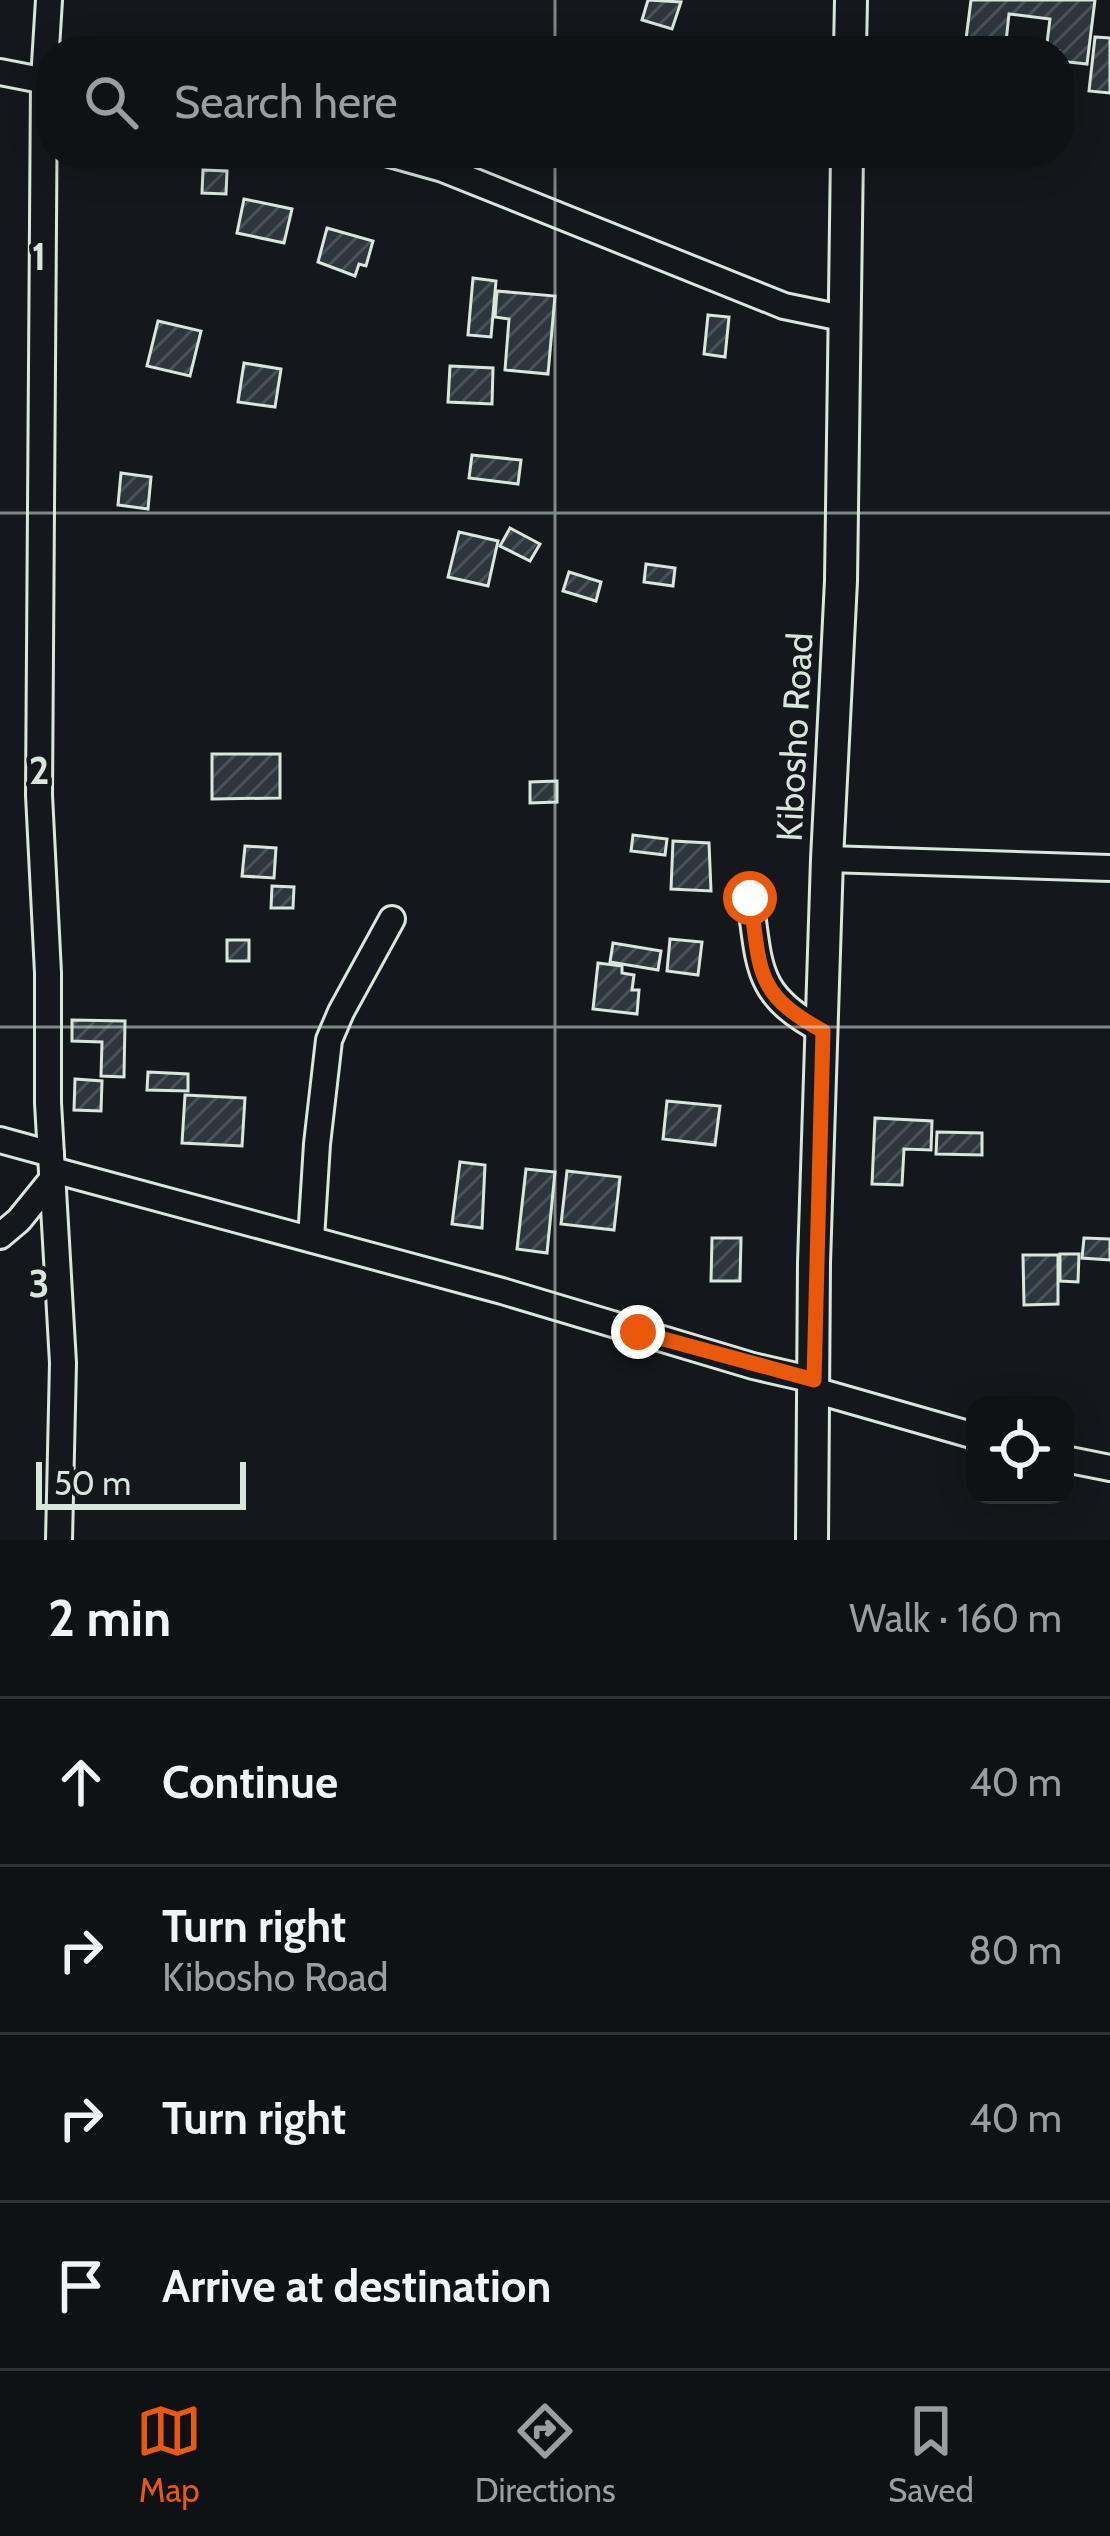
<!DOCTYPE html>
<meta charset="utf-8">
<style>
:root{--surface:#0f1215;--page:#1d2022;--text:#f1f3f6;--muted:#9b9ea0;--line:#2f3234;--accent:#ea580c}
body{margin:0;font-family:Cabin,sans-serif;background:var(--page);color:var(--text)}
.controls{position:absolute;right:36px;bottom:36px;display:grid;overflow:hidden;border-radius:24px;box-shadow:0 6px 30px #0003}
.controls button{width:108px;height:108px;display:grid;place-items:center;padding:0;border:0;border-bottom:3px solid var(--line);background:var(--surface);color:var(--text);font:60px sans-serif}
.scale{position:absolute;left:36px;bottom:30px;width:210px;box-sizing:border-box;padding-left:12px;border:6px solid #d8e6dc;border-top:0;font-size:33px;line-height:42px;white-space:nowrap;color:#d8e6dc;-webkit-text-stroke:9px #14181c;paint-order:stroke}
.stop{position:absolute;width:36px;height:36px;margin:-27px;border:9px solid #ea580c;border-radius:50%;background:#fff}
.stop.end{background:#ea580c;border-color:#fff;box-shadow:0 3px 12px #0008}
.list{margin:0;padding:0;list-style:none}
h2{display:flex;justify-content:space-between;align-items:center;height:156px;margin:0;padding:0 48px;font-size:51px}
h2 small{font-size:39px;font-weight:400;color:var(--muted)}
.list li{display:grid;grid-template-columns:78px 1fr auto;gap:36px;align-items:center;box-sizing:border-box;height:168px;padding:0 48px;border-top:3px solid var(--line)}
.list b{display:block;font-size:45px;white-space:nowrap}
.list p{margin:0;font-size:39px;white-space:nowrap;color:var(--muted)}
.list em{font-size:39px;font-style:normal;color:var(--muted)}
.icon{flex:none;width:66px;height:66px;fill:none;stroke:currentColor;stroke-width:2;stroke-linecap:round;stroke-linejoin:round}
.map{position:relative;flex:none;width:1110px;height:1540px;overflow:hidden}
.search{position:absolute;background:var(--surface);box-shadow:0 6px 30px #0003;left:36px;right:36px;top:36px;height:132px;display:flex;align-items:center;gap:30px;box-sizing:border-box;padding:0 42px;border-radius:48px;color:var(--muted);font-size:45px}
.sheet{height:828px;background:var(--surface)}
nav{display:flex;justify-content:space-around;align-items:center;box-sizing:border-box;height:168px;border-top:3px solid var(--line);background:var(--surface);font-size:33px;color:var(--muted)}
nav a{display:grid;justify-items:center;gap:6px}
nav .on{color:var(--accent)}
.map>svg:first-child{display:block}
.building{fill:url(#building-hatch);stroke:#d8e6dc;stroke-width:3}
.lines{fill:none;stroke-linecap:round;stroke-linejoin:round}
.minor-casing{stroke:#d8e6dc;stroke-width:30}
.tertiary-casing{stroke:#d8e6dc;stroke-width:36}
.minor{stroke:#14181c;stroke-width:24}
.tertiary{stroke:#14181c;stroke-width:30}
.route{stroke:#ea580c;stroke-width:15}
.grid{fill:none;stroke:#d8e6dc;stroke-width:3;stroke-opacity:0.55}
.labels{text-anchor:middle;stroke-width:9;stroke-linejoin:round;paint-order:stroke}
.street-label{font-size:36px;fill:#d8e6dc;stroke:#14181c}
.grid-label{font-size:39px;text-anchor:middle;font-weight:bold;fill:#d8e6dc;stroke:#14181c;stroke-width:9;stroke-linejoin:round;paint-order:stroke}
</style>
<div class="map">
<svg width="1110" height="1540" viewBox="0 0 1110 1540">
<defs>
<pattern id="building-hatch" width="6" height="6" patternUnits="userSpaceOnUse" patternTransform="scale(3)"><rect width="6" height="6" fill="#2c363c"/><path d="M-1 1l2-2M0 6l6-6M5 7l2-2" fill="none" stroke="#4a5358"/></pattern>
</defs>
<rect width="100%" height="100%" fill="#14181c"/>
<g class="building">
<path d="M648 0 681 2 672 29 642 20Z"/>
<path d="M971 0H1095L1087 64 1059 61V51H1046L1050 19 1009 14 1005 51 965 47Z"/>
<path d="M1095 37 1110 38V93L1089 91Z"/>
<path d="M203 170 227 171 226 194 202 193Z"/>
<path d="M244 199 292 209 284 243 237 233Z"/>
<path d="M327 228 373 241 366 266 359 264 355 276 318 262Z"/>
<path d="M473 278 496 281 491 337 468 335Z"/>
<path d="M497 291 555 296 548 374 505 370 509 319 495 317Z"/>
<path d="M708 315 729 317 725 357 704 354Z"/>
<path d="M158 321 201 331 190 376 147 366Z"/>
<path d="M244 363 281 369 275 407 238 402Z"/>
<path d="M450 366 493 368 492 404 448 402Z"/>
<path d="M472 455 521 460 518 484 469 478Z"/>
<path d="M121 473 151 477 148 509 118 505Z"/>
<path d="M510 528 540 544 530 561 500 546Z"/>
<path d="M459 532 498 541 488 586 448 577Z"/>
<path d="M646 564 675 568 673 586 644 582Z"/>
<path d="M569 572 601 582 596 601 563 591Z"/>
<path d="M212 754H280V798L212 799Z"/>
<path d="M557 781V802L530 803V782Z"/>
<path d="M633 835 667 839 665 855 631 851Z"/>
<path d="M673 841 709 843 711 891 671 889Z"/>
<path d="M245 846 276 848 274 878 242 876Z"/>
<path d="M272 886 294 887 293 908H271Z"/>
<path d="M670 939 702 942 698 975 667 971Z"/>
<rect x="227" y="940" width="22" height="21"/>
<path d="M613 943 661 951 658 970 610 962Z"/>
<path d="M598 963 622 966V973L634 975 632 990H639L637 1014 593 1009Z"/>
<path d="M72 1020 125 1021 124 1077 101 1076 102 1042 72 1041Z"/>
<path d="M148 1072 188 1074V1091L147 1090Z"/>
<path d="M75 1079 102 1081 101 1111 74 1110Z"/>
<path d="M185 1095 245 1098 242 1146 182 1143Z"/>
<path d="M667 1101 720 1106 715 1145 663 1139Z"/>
<path d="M875 1118 932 1121 931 1150 904 1149 902 1185 872 1184Z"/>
<path d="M937 1132 982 1133V1155L936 1154Z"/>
<path d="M460 1162 485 1165 482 1228 452 1224Z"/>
<path d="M526 1169 555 1172 547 1253 517 1249Z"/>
<path d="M567 1171 620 1177 614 1230 561 1224Z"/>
<path d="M712 1238H741L740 1281H711Z"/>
<path d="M1084 1238 1110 1239V1260L1082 1258Z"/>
<path d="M1060 1254H1079L1078 1282 1060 1281Z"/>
<path d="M1023 1255H1058V1304L1024 1305Z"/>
</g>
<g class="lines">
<defs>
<g id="minor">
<path d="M49 0 44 80 39 795 48 973V1103L63 1363 59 1540"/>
<path d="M0 72 51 82"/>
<path d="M386 153 443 169 784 306 842 318"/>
<path d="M827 859 1110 868"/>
<path d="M750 898C760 968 755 995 823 1031"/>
<path d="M0 1140 51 1154"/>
<path d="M53 1170 502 1291 753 1366 814 1380"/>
<path d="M0 1236 19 1220 53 1178"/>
<path d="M311 1239 317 1144 329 1040 341 1012 392 919"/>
<path d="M814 1390 975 1436"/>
<path d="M1065 1459 1110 1468"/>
</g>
<g id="tertiary">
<path d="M850 51 851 0"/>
<path d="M812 1540 814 1263 827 859 841 581 847 153"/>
</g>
</defs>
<use href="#minor" class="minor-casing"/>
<use href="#tertiary" class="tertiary-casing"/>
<use href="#minor" class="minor"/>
<use href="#tertiary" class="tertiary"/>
</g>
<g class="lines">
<path class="route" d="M638 1332 814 1380 823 1031C753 993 761 970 750 898"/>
</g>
<path class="grid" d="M555 0V51M555 153V1540M0 513H1110M0 1027H1110"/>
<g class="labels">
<g class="street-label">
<text transform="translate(794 737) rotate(-87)" y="13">Kibosho Road</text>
</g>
</g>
<g class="grid-label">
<text x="39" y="270">1</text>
<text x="39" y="784">2</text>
<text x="39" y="1297">3</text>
</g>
</svg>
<div class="controls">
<button><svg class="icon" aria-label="locate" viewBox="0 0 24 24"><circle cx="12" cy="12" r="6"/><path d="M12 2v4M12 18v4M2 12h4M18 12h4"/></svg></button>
</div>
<div class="scale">50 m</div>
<div class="stop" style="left:750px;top:898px"></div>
<div class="stop end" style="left:638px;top:1332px"></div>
<div class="search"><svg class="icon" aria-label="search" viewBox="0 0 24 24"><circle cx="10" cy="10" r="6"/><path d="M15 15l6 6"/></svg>Search here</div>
</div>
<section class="sheet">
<h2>2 min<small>Walk · 160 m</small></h2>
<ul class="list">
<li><svg class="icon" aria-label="ahead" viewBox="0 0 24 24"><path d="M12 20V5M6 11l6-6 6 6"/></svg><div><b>Continue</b></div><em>40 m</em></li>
<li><svg class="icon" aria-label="right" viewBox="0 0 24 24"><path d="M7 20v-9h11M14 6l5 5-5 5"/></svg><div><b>Turn right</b><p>Kibosho Road</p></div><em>80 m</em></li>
<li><svg class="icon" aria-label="right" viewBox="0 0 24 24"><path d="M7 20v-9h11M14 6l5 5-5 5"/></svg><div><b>Turn right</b></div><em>40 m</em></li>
<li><svg class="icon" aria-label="arrive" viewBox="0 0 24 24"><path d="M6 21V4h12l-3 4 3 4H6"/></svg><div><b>Arrive at destination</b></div></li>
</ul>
</section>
<nav>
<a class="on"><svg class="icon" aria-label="map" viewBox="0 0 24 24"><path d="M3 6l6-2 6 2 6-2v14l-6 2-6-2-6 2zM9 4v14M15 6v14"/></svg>Map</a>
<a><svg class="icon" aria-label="directions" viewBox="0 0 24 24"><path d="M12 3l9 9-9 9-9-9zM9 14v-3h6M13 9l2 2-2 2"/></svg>Directions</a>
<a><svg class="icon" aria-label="saved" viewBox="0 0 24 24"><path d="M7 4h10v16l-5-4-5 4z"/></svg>Saved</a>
</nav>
